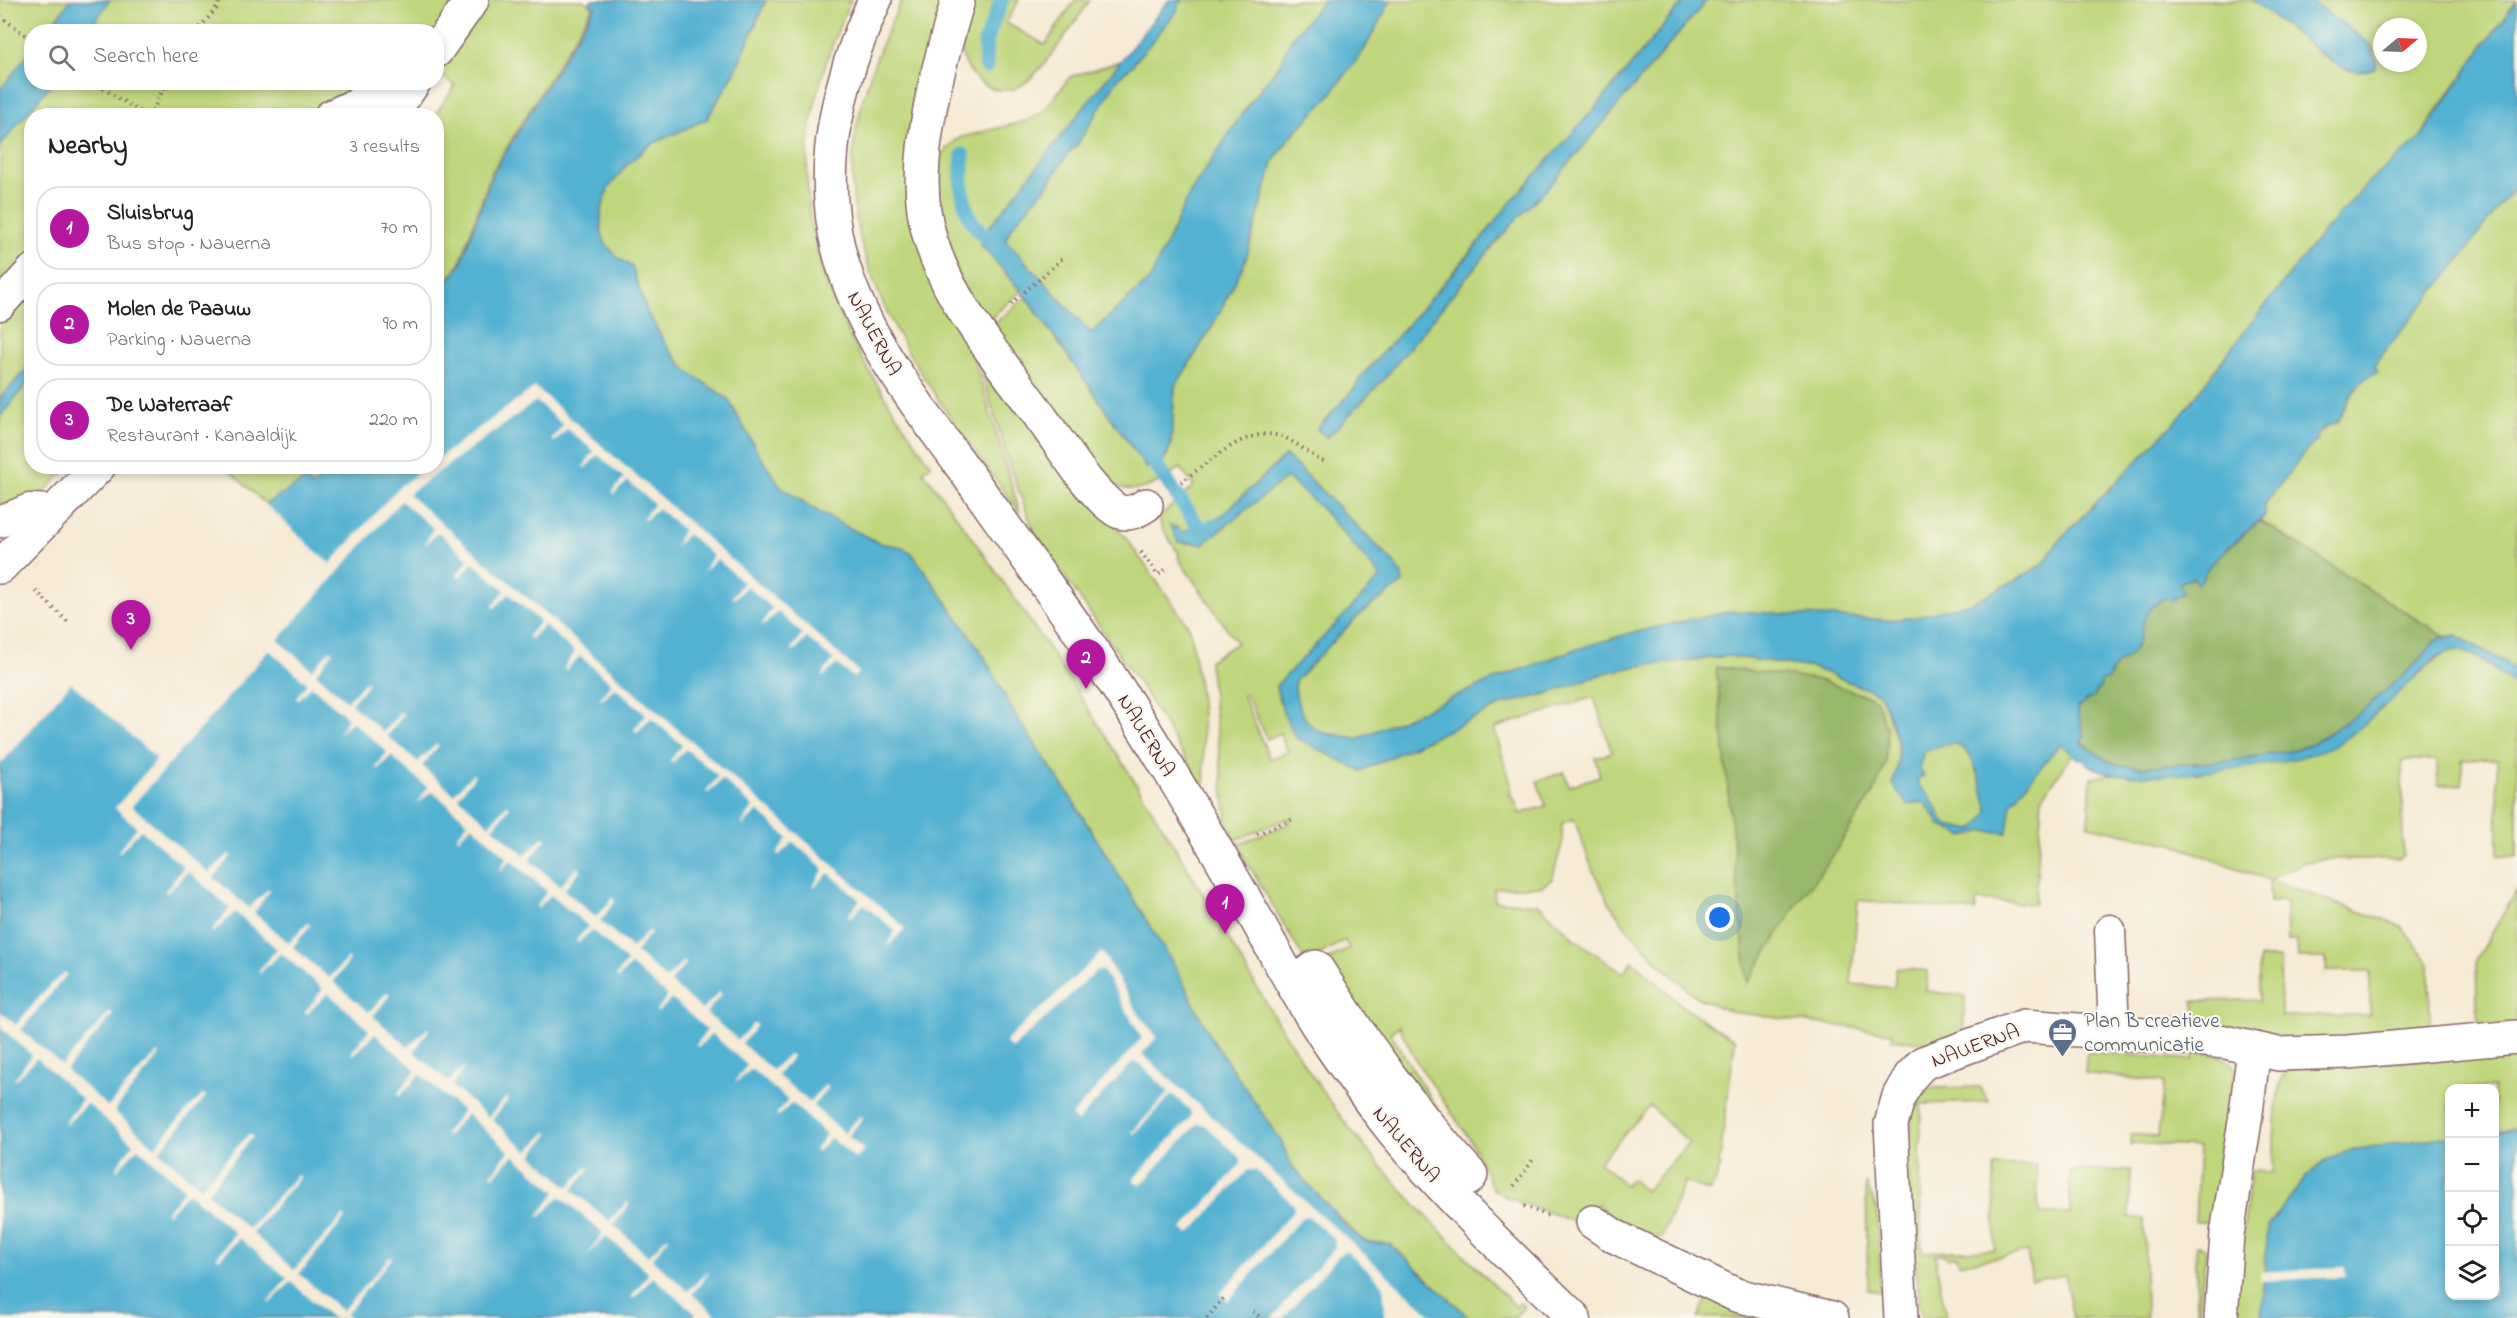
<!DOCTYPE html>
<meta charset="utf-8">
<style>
:root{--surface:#fff;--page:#f2f2f2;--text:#202124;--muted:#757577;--line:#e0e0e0;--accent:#b5179e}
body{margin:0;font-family:"Indie Flower",sans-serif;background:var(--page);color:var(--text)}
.controls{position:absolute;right:18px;bottom:18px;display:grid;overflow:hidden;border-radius:12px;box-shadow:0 3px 9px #0003}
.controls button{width:54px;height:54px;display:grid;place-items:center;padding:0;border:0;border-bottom:2px solid var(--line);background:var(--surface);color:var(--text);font:30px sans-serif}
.compass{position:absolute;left:2373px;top:18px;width:54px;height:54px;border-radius:50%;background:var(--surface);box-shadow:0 3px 9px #0003;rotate:71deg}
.you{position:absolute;left:1720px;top:918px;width:21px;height:21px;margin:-15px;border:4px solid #fff;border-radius:50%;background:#1a73e8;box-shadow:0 0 0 9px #1a73e833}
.badge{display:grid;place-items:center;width:39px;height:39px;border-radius:50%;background:var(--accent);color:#fff;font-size:20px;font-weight:700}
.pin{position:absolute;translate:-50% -50px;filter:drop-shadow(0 2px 3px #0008)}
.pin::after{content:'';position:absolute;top:32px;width:21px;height:18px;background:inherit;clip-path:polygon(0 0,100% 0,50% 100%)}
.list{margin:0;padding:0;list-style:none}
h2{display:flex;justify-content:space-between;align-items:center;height:78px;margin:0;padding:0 24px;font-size:26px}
h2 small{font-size:20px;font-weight:400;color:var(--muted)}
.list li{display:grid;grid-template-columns:39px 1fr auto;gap:18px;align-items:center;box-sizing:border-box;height:84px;margin:0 12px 12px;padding:0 12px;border:2px solid var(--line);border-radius:24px}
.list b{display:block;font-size:22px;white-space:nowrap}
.list p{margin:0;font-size:20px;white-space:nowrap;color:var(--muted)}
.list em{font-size:20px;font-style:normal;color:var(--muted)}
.icon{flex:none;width:33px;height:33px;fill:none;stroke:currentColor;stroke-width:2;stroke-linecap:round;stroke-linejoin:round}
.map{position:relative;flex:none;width:2517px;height:1318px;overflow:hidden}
.search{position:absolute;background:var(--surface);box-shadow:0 3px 9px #0003;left:24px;top:24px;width:420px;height:66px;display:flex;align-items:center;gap:15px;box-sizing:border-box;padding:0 21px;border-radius:24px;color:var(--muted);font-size:22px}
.panel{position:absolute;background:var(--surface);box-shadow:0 3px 9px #0003;left:24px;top:108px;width:420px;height:366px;border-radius:24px}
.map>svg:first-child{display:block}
.green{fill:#bfd67b;stroke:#847a53;stroke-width:1.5;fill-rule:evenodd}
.forest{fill:#97b76b;stroke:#706b4b;stroke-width:1.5}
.water{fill:#52b1d1;stroke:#4e687e;stroke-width:1.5;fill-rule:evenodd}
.pier{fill:#f6ead5}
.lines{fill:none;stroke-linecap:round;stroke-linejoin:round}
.stream{stroke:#52b1d1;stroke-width:15}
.service-casing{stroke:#866666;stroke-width:33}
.minor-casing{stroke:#866666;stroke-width:36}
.tertiary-casing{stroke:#866666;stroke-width:36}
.path{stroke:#866666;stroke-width:4;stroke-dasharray:1.5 4.5;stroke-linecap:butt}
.service{stroke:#fff;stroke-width:30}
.minor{stroke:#fff;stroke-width:33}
.tertiary{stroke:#fff;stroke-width:33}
.labels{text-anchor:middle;stroke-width:4.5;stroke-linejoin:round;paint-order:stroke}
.street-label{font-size:21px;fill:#4a1f2b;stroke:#fbf7ec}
.service-label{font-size:21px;fill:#4e5e75;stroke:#fbf7ec;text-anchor:start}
</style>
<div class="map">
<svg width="2517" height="1318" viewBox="0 0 2517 1318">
<rect width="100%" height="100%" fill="#fbf7ec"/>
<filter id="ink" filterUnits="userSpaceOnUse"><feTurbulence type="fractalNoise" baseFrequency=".0167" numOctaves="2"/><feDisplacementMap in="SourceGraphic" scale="12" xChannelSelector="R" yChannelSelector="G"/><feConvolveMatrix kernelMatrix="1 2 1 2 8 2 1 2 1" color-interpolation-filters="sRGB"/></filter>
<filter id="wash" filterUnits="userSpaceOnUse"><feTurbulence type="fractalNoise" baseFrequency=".008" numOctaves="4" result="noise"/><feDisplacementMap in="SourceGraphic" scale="24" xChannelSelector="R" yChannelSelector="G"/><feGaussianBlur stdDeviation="1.35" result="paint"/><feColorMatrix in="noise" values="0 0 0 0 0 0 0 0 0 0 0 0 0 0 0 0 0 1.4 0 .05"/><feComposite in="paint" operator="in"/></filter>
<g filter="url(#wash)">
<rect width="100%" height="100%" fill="#f6ead5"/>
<g class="green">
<path d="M0 0H457L435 31 32 32V82L398 83 375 115 32 116V466L69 467 0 537Z"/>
<path d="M487 0H583L593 7 491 173 460 263 437 298 436 116H434L455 86 437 72Z"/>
<path d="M766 0H851C762 192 818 305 931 465L923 471C1012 590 1096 717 1173 844 1229 936 1277 1031 1341 1117 1393 1186 1455 1246 1516 1307L1520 1303 1524 1307 1514 1318H1470L1390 1244C1380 1242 1370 1244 1361 1239L1309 1187 1292 1166 1280 1139 1211 1038 1176 968 1071 798 1014 713 984 656 912 553 902 547 879 543 820 513 782 488 760 456 728 399 686 370 668 348 647 312 632 267 618 258 605 244 601 230V211L607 189 625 167 648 146 707 119 735 72Z"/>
<path d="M902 0H945L917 129 972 353 1020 513C945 408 837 284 854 146 860 94 879 46 902 0Z"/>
<path d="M970 0H1019L1006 23 1045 45 1075 0H1090C1077 20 1042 71 1025 83 998 103 965 79 961 49 959 33 966 15 970 0Z"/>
<path d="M1183 0H1324L1290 41 1280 64 1248 105 1190 193 1150 279 1091 333 1005 240 1016 221 1047 186 1067 155 1077 145 1119 76 1130 68 1177 11 1178 5Z"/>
<path d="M1391 0H1685C1660 29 1636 59 1612 88 1581 126 1546 160 1515 198 1464 259 1414 320 1360 378L1355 388 1317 429 1327 438 1384 379 1471 272 1513 223 1554 181 1707 0H2252L2297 35 2375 51 2370 44 2310 0H2517L2431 119 2419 140 2369 182 2227 354 2182 415 2059 540 2043 564 2015 581 1972 603 1916 617 1888 620 1731 611 1631 633 1574 650 1498 678 1357 739C1347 736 1338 735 1329 734 1305 731 1294 701 1295 681L1360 614 1403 583 1394 563 1286 455 1221 516 1182 532 1175 526 1178 542 1203 544 1287 477 1322 509 1382 577 1276 686 1279 701 1361 771 1504 704 1547 694 1608 672 1645 665 1729 656 1814 668 1880 694 1898 742 1955 744C1969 749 1974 759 1976 772L2060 744 2073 754 2042 798 2035 904 1977 900 1975 911 1858 900 1851 984 1894 988 1896 968 1928 971 1926 991 1965 996 1963 1032 1932 1043 1892 1039 1893 1033 1731 1012 1698 998 1661 965 1624 925 1609 902 1593 871 1574 819 1562 823V844L1552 879 1542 886 1494 888 1495 901 1538 904 1576 940 1623 973 1632 961 1689 1011 1735 1040 1719 1165 1721 1166 1710 1192 1685 1181 1662 1237 1650 1242 1609 1215 1598 1204 1584 1225 1508 1198 1493 1189 1471 1141 1417 1062 1399 1026 1390 1033 1440 1114 1316 967 1349 948 1345 940 1306 962 1237 845 1290 823 1289 818 1235 840 1227 822 1209 661 1237 643 1178 558 1179 554 1162 528 1159 517 1194 486 1180 468C1153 486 1138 498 1106 482L960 283 931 186 940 155 959 138 1026 121 1043 112 1070 77 1121 61 980 244 1021 291 991 318 995 323 1026 297 1147 468 1167 456 1171 445 1175 387 1212 327 1245 262 1273 162 1291 136 1326 100 1364 50ZM2382 27H2418V63H2382ZM1246 694 1267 739 1280 733 1288 752 1270 759 1243 696ZM1594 697 1612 753 1595 758 1600 776 1569 786 1564 772 1537 781 1546 806 1520 814 1513 796H1510L1511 784 1494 728ZM1650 1106 1689 1143 1645 1191 1631 1179 1625 1185 1599 1162Z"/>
<path d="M2517 185V669L2456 635 2445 637 2260 521 2265 515 2264 506 2305 452 2317 440 2316 436 2326 427 2338 422 2347 401 2401 329 2460 259 2502 202Z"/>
<path d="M978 360 1125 537 1190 628 1201 701 1205 783 1201 784 1141 686 1035 534 1011 470Z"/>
<path d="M225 467H339L311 487 307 479 266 504Z"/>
<path d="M2461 650 2473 655 2517 687V857L2498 855 2497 759 2462 760V785H2438L2437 760H2402L2403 855 2399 859H2322L2302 863 2270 880 2401 926 2429 963 2430 1025 2425 1031 2331 1042 2275 1039 2198 1018 2193 1001 2259 1000V958H2280L2281 1016 2370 1015V971H2326V958H2298L2297 941H2287L2286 901 2270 902 2269 880 2172 844 2088 826 2091 778 2111 774H2150L2223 770 2271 763 2373 715 2439 657 2451 651Z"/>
<path d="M2517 890V1027L2478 1029 2476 961Z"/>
<path d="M2087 1052 2193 1060 2194 1052C2209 1055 2229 1054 2236 1070L2218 1223 2195 1222 2199 1147 2133 1143 2131 1145V1134L2158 1137 2164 1082 2085 1073Z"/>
<path d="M2517 1053V1129L2495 1131 2494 1088H2450L2449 1136 2352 1150 2328 1158 2306 1177 2268 1226 2261 1318H2232L2251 1171 2273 1172C2274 1153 2274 1086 2285 1073 2287 1071 2290 1069 2293 1068Z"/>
<path d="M1980 1087 1989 1102 1921 1104 1920 1182 1922 1252 1995 1250 1994 1166 2036 1165 2039 1214H2070V1170H2131L2129 1218 2144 1219 2146 1318H2073L2065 1275 2032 1281 2027 1252 1959 1264 1957 1256 1947 1258 1946 1255H1935L1946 1318H1921L1909 1198V1149L1912 1114 1926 1088Z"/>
<path d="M1866 1183 1877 1210 1881 1292 1868 1290Z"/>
<path d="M2196 1245H2200L2206 1250 2198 1318H2192H2197Z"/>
<path d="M1708 1297 1771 1318H1698Z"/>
</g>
<g class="forest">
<path d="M2260 521 2445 637 2436 640 2418 662 2357 715 2313 743 2290 751 2230 761 2141 767 2119 765 2106 760 2080 741 2077 707 2086 703 2085 701 2093 698 2101 681 2111 675C2114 661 2130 660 2135 648 2141 636 2143 612 2152 605 2161 598 2174 595 2183 592L2179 583 2194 577 2201 581C2205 564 2223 554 2235 543 2244 536 2250 527 2260 521Z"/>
<path d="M1716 667 1816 679 1876 699 1887 730 1886 763 1874 791 1830 860 1798 902 1747 984Z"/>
</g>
<g class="water">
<path d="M70 0H110L88 31H47Z"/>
<path d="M591 0H766L735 72 707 119 648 146 625 167 608 189 601 211V230L605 243 618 258 632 267 647 312 668 348 686 370 728 399 760 456 782 488 820 513 879 543 902 547 912 553 984 656 1014 713 1071 798 1176 968 1211 1038 1280 1139 1292 1166 1348 1228 1366 1242 1390 1244 1470 1318H0V754L43 705 265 504 307 479 311 486 339 467 436 466 437 298 451 274 454 276 461 263 493 173 595 7 589 3Z"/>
<path d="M1169 0H1183L1178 5 1177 11 1130 68 1119 77 1077 145 1067 155 1047 186 1016 221 1005 239 1091 333 1150 279 1190 193 1248 105 1280 64 1290 41 1324 0H1391L1364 50 1326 100 1291 136 1273 162 1245 262 1212 327 1175 387 1171 445 1163 462 1146 468 1026 296 980 244 990 226Z"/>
<path d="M1685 0H1707L1554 181 1513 223 1471 272 1384 379 1327 438 1317 429 1355 388 1360 378 1464 261 1515 197 1596 107Z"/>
<path d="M2252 0H2310L2370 44 2377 60 2375 68C2345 80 2318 52 2297 35 2282 23 2266 12 2252 0Z"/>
<path d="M2517 1V185C2496 208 2479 233 2461 258 2432 295 2401 329 2374 366L2377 373C2354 380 2348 402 2338 422L2326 427 2316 436 2318 440 2305 452 2264 505 2265 515C2248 533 2206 560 2201 581L2197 584 2194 577 2179 583 2184 592 2170 601 2166 598C2133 614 2150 626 2134 650 2130 657 2122 660 2116 665 2111 669 2111 675 2107 680L2101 681V687L2096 691 2093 698 2085 700 2086 703 2077 707 2084 737 2080 742 2106 760 2119 765 2141 767 2230 761 2290 751 2313 743 2357 715 2418 662 2436 640 2456 635 2517 669V687C2502 676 2469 645 2450 651 2431 657 2415 678 2401 691 2382 708 2362 728 2342 742 2307 766 2155 781 2112 774 2103 772 2095 768 2087 764L2084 759H2079L2060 744 2011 804 2007 833 1984 831 1964 836 1941 826 1926 804 1920 802 1908 805 1892 784C1906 750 1893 726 1880 694L1814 668 1729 656 1645 665 1608 672 1547 694 1504 704 1361 771 1296 738 1283 712 1276 686 1381 577 1322 509 1287 477 1203 544 1178 542 1170 525 1183 532 1221 516 1286 455 1394 563 1402 575 1403 583 1360 614 1295 681C1294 701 1305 731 1329 734 1338 735 1347 736 1357 739L1498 678 1574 650 1631 633 1731 611 1888 620 1916 617 1971 603 2015 581 2043 564 2059 541 2182 415 2227 354 2323 232 2369 182 2419 140 2481 49ZM1955 744C1978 752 1981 789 1988 810 1973 839 1970 827 1946 825L1929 795 1919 787 1917 780 1924 776 1919 768 1924 752 1943 745Z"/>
<path d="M31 50 32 82 52 83 0 146V90Z"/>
<path d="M31 364V379L0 417V398Z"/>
<path d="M2517 1129V1318H2261L2268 1226 2306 1177 2328 1158 2351 1150 2449 1136 2450 1296H2494L2495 1131Z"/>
</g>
<g class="pier">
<path d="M535 387 859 672 854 678 837 664 823 677 822 675 833 660 807 638 794 651 791 649 803 634 778 612 764 625 762 624 772 608 747 586 734 599 732 597 743 582 717 559 703 572 713 556 688 534 674 547 683 530 658 508 645 520 642 519 654 504 628 481 614 494 612 492 624 478 598 455 585 468 583 467 594 451 567 429 554 442 552 440 563 425 536 401 408 494 905 928 900 934 886 948 895 931 864 904 850 918 848 916 860 900 829 873 815 886H813L824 869 793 842 779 855 777 854 788 838 758 811 743 825 742 823 753 807 722 779 708 793 706 792 718 776 686 749 672 763 670 761 682 745 651 718 637 732 634 730 646 714 615 687 602 700 600 699 611 683 580 656 566 670 564 668 575 652 544 625 530 639 528 637 540 621 509 594 494 608 493 606 505 590 473 563 460 577 457 575 469 559 438 532 424 546 433 528 401 501 278 640 312 670 330 650 333 652 316 674 347 701 366 681 368 683 351 704 383 732 401 712 404 714 387 736 418 762 436 744 439 745 422 766 454 794 472 774 475 776 458 797 489 825 507 805 510 807 493 828 525 856 543 837 546 839 529 860 560 886 578 867 580 870 564 890 596 917 613 898 615 901 600 921 632 948 649 930 651 932 636 952 666 979 684 961 686 963 670 982 702 1010 719 992 722 994 706 1013 738 1040 754 1023 757 1025 742 1044 772 1070 789 1054 793 1056 777 1075 809 1102 825 1085 828 1087 813 1106 844 1133 860 1116 863 1118 848 1136 864 1150 856 1159 831 1138 818 1151 815 1150 826 1134 792 1103 778 1116 776 1115 788 1100 751 1069 737 1082 736 1080 747 1065 712 1034 698 1047 696 1045 707 1030 672 999 658 1012 656 1011 668 996 631 965 618 978 616 976 627 961 592 930 578 943 576 941 588 926 551 895 538 908 536 907 547 891 511 860 498 873 507 857 472 825 458 839 457 837 468 822 432 791 417 804 427 787 391 756 378 769 376 767 387 752 352 721 338 734 348 718 311 686 298 700 296 698 307 683 269 650 132 806 209 873 229 854 231 856 214 878 249 908 268 889 270 890 254 913 289 943 308 923 310 925 293 947 329 978 348 958 350 960 333 982 369 1012 387 992 390 995 373 1016 408 1047 428 1028 429 1030 414 1052 449 1082 468 1063 452 1086 488 1117 507 1097 509 1099 492 1120 528 1151 547 1132 549 1134 532 1155 568 1187 587 1167 590 1169 572 1190 609 1221 627 1202 629 1204 613 1225 648 1256 667 1237 669 1238 652 1259 688 1291 707 1272 709 1273 692 1294 719 1318H693L696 1314 653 1277 634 1298 631 1297 649 1273 606 1236 586 1257 603 1233 560 1196 540 1217 538 1216 556 1192 513 1155 494 1176 491 1175 509 1151 467 1114 447 1136 444 1134 463 1111 420 1074 400 1096 398 1093 416 1070 375 1034 353 1055 351 1053 369 1030 328 993 307 1014 305 1012 323 989 281 953 260 973 258 972 277 949 235 912 213 933 212 931 230 908 188 871 167 893 165 891 184 867 141 830 120 852 118 851 137 827 115 808 157 759 71 683 0 765V749L196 537 263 502 330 564 400 486 426 467 436 466 437 459Z"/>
<path d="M1102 952 1140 1016 1157 1037 1142 1054 1435 1318H1381L1385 1314 1383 1284 1347 1252 1341 1253 1283 1318H1272L1335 1247 1334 1239 1308 1216 1301 1218 1228 1301 1220 1294 1294 1210 1293 1204 1255 1170H1248L1189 1234 1182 1229 1241 1164V1158L1204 1124H1197L1140 1186 1133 1180 1191 1117 1190 1110 1172 1094 1134 1134 1132 1132 1169 1092 1139 1063 1133 1062 1077 1122 1071 1116 1142 1038 1103 970H1097L1012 1049 1005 1042Z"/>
<path d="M65 972 67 974 21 1030 62 1065 110 1012 113 1014 66 1070 108 1107 143 1067 158 1053 160 1055 114 1111 155 1147 189 1108 204 1094 206 1096 159 1151 201 1188 249 1134 253 1137 207 1192 248 1229 297 1175 300 1177 252 1233 294 1270 343 1216 346 1217 299 1274 342 1311 390 1257 392 1258 346 1314 349 1318H332L291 1282 270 1303 268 1302 287 1278 240 1238 219 1259 217 1257 235 1233 188 1192 168 1214 166 1212 185 1189 138 1148 117 1170 116 1168 133 1144 87 1103 66 1125 65 1123 82 1099 37 1058 15 1080 14 1079 32 1055 0 1027V1011L16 1025 49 986Z"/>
<path d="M2345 1267 2346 1277 2260 1281 2261 1272Z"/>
</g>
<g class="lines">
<g class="stream">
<path d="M986 67 985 42 1002 0"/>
<path d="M963 155C959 186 962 229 996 241"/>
<path d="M1147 446 1156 465 1202 532 1212 526"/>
</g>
</g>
</g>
<g filter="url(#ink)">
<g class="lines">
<defs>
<g id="service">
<path d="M329 116 376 94 412 85"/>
<path d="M0 305 32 270"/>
<path d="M0 522 29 509 58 510"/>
<path d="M2110 930 2114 1032"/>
</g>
<g id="minor">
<path d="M958 0C940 61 915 147 924 210 935 290 997 355 1042 419 1062 446 1087 488 1113 508 1124 517 1136 512 1146 505"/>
<path d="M436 51 472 0"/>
<path d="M390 116 414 82"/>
<path d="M0 567 99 466"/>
<path d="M1593 1222 1614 1236 1736 1295 1832 1318"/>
<path d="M1901 1318 1891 1124 1899 1096 1910 1077 1923 1063 2024 1026 2185 1038 2225 1042 2278 1054 2348 1052 2517 1037"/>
<path d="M2221 1318 2227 1234 2245 1121 2254 1049"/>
</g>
<g id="tertiary">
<path d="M875 0C839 79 817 165 839 251 859 330 911 397 958 461 1005 527 1053 593 1099 660 1155 742 1204 829 1254 915 1278 958 1301 1002 1329 1043 1350 1073 1371 1104 1394 1132 1449 1198 1512 1258 1574 1318"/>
<path d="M1316 967C1362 1041 1412 1111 1471 1175L1468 1179C1449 1159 1430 1139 1412 1118 1373 1073 1342 1020 1311 970Z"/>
</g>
</defs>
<use href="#service" class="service-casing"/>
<use href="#minor" class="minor-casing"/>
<use href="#tertiary" class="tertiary-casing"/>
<g class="path">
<path d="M0 16 32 40"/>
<path d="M196 32 217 8 220 0"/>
<path d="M93 82 147 116"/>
<path d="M150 116 167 82"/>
<path d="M1011 304 1062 259"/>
<path d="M213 466 215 468"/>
<path d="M1181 482C1209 463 1248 423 1283 437 1297 443 1310 454 1323 462"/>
<path d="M1141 552 1158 575 1168 568"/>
<path d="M36 591 69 623"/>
<path d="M1257 834 1293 819"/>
<path d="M1514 1186 1535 1157"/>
<path d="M1524 1206 1551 1217"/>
<path d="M1253 1311 1261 1318"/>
<path d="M1207 1318 1225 1296"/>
</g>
<use href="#service" class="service"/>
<use href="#minor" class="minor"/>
<use href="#tertiary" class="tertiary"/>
</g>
</g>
<defs>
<symbol id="office-pin" viewBox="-11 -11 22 30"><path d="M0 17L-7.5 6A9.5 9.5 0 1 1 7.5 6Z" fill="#5c6f8a" stroke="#fbf7ec"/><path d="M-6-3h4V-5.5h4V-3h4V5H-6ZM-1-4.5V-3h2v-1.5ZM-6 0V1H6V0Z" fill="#fff"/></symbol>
</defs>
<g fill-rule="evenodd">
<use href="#office-pin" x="2046" y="1016" width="33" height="45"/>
</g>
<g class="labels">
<g class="street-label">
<text transform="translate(875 333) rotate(62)" y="7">NAUERNA</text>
<text transform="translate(1147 735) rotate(59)" y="7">NAUERNA</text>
<text transform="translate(1975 1045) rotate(-20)" y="7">NAUERNA</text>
<text transform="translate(1407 1144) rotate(50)" y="7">NAUERNA</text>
</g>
<g class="service-label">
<text x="2084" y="1027">Plan B creatieve<tspan x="2084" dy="24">communicatie</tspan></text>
</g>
</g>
</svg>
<div class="controls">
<button>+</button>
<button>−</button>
<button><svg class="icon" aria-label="locate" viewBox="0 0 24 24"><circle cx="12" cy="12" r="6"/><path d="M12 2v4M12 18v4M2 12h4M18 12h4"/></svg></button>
<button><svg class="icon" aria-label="layers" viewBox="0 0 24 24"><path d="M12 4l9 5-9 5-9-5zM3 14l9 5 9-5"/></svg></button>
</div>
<svg class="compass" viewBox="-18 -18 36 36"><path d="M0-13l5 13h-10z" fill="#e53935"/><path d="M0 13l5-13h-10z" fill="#757577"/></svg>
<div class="you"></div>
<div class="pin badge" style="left:1225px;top:934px">1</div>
<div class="pin badge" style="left:1086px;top:689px">2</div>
<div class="pin badge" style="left:131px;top:650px">3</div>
<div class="search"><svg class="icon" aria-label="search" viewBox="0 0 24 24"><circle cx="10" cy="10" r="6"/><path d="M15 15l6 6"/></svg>Search here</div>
<section class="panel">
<h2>Nearby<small>3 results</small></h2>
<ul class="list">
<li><span class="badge">1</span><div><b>Sluisbrug</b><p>Bus stop · Nauerna</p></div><em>70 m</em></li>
<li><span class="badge">2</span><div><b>Molen de Paauw</b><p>Parking · Nauerna</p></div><em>90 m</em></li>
<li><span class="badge">3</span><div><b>De Waterraaf</b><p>Restaurant · Kanaaldijk</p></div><em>220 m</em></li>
</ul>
</section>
</div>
